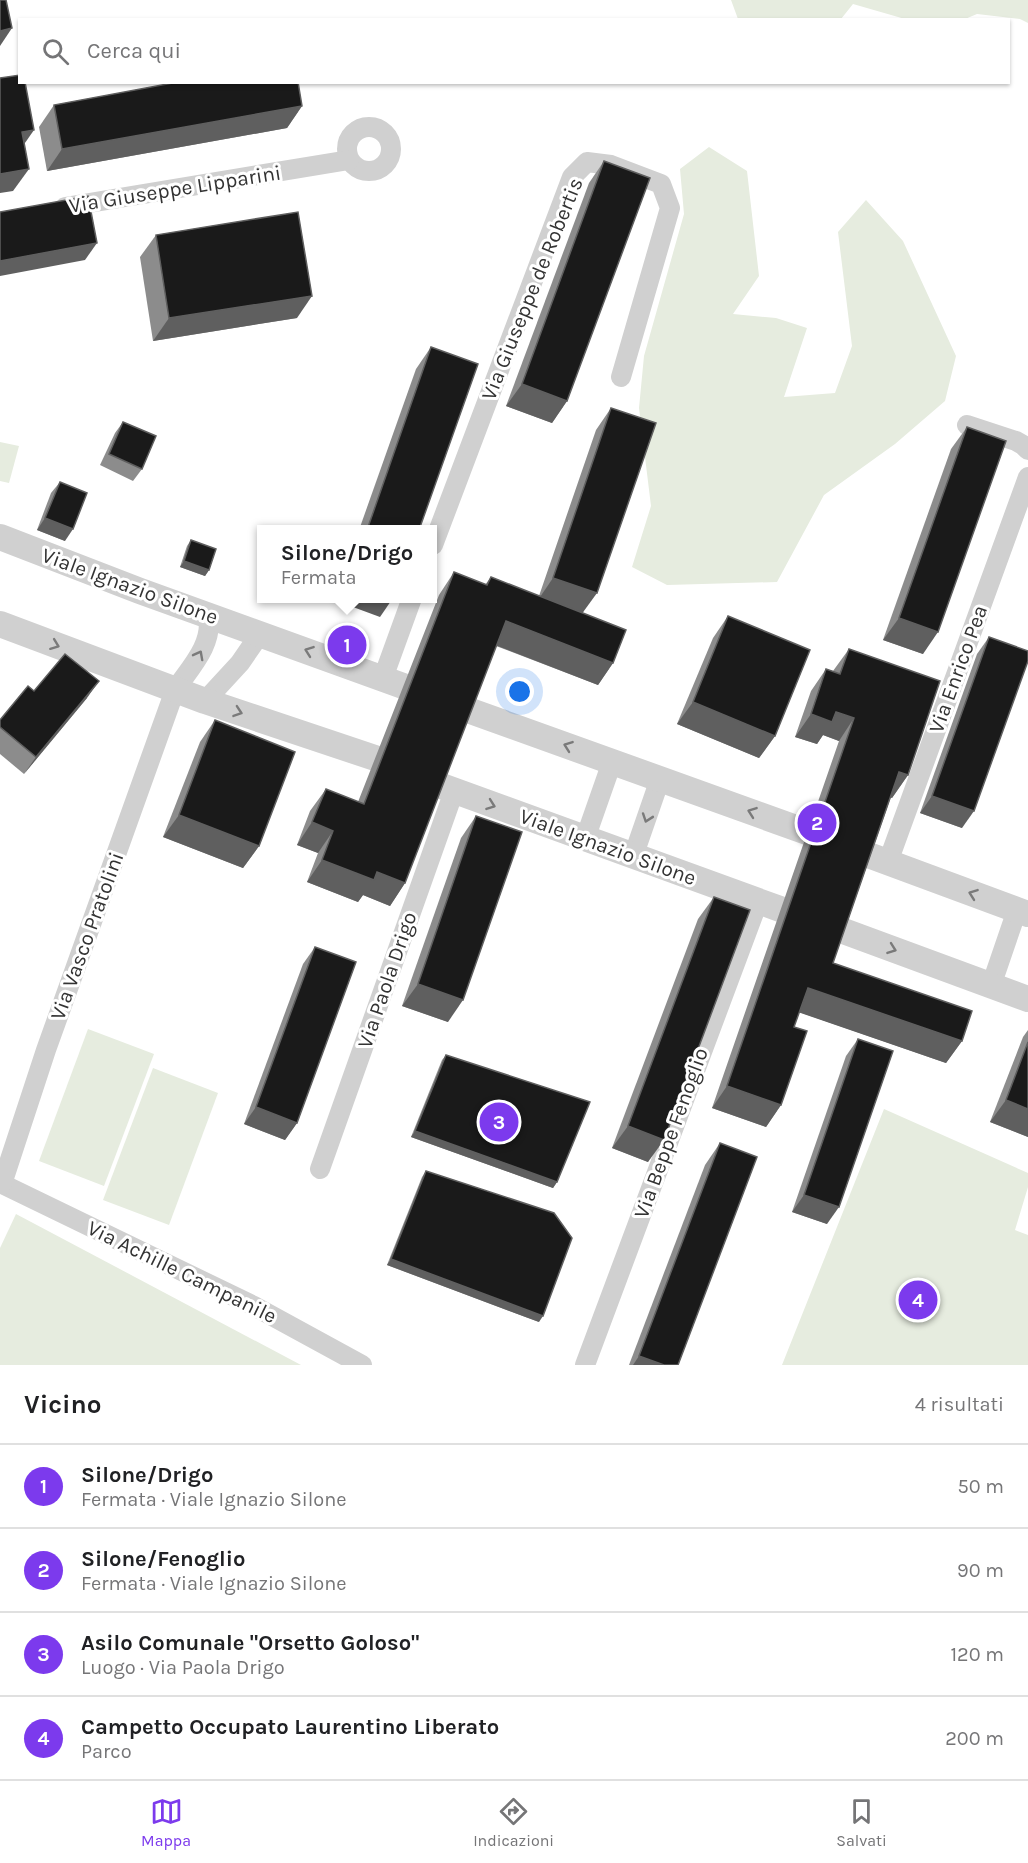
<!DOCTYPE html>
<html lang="it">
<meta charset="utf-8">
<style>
:root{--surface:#fff;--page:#f6f6f6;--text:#202124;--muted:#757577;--line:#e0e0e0;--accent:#7c3aed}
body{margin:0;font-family:Karla,sans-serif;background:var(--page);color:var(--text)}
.you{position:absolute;left:520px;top:692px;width:21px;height:21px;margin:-15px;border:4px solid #fff;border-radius:50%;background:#1a73e8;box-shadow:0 0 0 9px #1a73e833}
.badge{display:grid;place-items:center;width:39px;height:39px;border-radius:50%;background:var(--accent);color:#fff;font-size:20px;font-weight:700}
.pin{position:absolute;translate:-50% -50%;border:3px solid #fff;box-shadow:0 2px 6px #0006}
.popup{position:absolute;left:257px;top:525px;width:180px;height:78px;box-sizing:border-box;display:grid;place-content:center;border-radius:0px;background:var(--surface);filter:drop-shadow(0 2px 4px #0005);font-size:20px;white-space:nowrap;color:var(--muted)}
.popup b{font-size:22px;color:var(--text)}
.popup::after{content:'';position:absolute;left:50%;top:100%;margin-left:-12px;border:12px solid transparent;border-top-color:var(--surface)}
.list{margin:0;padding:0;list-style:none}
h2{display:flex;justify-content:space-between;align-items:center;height:78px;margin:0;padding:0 24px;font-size:26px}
h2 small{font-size:20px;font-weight:400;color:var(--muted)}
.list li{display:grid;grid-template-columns:39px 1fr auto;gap:18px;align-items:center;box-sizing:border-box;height:84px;padding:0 24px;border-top:2px solid var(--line)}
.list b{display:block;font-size:22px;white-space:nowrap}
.list p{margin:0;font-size:20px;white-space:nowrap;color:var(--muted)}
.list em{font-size:20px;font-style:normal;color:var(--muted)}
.icon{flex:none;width:33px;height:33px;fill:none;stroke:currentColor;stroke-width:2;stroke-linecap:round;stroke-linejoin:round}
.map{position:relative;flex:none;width:1028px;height:1365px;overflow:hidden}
.search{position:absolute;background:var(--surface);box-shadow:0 2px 4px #0004;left:18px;right:18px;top:18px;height:66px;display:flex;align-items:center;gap:15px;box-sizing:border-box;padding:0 21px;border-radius:0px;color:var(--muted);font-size:22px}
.sheet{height:414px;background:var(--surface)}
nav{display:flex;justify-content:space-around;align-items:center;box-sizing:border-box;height:84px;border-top:2px solid var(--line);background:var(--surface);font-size:16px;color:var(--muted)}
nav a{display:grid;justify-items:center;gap:3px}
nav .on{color:var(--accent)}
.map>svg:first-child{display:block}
.green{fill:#e6ecdf}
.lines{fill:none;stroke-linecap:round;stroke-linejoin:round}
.minor{stroke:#d0d0d0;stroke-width:20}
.tertiary{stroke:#d0d0d0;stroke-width:26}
.wall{fill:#8c8c8c}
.shaded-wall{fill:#5f5f5f}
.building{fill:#1a1a1a;stroke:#5f5f5f;stroke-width:1.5}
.oneway{stroke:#7a7a7a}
.labels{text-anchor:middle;stroke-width:6;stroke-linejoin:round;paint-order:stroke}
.street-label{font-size:21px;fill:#333;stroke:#fff}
</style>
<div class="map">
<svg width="1028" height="1365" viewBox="0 0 1028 1365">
<rect width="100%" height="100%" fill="#fff"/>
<g class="green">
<path d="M731 0H1028V23L1020 19 977 14 965 19H905L853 4 841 19H738Z"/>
<path d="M709 147 747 171 759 276 733 314 776 318 807 328 784 397 835 393 852 346 838 232 866 200 903 241 956 356 945 401 895 444 824 495 777 582 667 585 632 567 651 506 639 408 644 356 684 214 680 169Z"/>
<path d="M0 442 19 446 9 483 0 481Z"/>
<path d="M88 1029 154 1054 104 1186 39 1161Z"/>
<path d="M153 1068 218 1093 169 1225 103 1200Z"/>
<path d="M884 1109 1028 1173V1187L1015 1230 1028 1235V1365H782Z"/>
<path d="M16 1214 301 1365H0V1248Z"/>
</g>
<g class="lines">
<g class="minor">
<circle cx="369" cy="149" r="22"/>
<path d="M65 207 349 160"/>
<path d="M967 425 1016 441 1023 445 1028 450"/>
<path d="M433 545 572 177 587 162 611 165 661 184 670 208 621 377"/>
<path d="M383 678 412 598"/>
<path d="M205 701 240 663 260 634"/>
<path d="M585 839 612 762"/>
<path d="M633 857 660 779"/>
<path d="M888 862 1028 477"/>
<path d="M991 986 1017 910"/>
<path d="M320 1169 454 791"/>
<path d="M0 1183 254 1306 362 1365"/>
<path d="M2 1184 46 1050 175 690C190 668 214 644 208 615"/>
<path d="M585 1365 758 902"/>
</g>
<g class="tertiary">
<path d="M0 537 140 591 403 686"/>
<path d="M0 624 205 701 375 758"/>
<path d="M465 709 807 832"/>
<path d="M436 784 780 909"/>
<path d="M863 853 1028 914"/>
<path d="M838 929 1028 999"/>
</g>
</g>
<g class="wall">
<path d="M54 105 302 106 287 128 47 171 39 127Z"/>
<path d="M604 161 567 401 552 423 506 406 589 183Z"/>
<path d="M156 235 297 318 153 341 140 257Z"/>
<path d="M431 347 419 530H359L416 369Z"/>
<path d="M611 408 583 613 613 663 598 685 496 646 405 883 390 906 363 895 358 902 307 882 318 853 297 845 310 811 326 789 358 802 439 595 454 572 485 585 491 577 539 596 596 430Z"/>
<path d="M123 422 142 469 133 481 100 465 115 433Z"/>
<path d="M967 427 923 654 883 640 951 449Z"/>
<path d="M60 482 65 541 37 530 51 493Z"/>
<path d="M191 540 209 570 205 576 180 567 187 546Z"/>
<path d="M728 616 775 736 759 758 677 724 713 638Z"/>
<path d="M989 637 962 828 920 813 977 654Z"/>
<path d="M849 649 908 775 892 798 891 797 833 963 962 1041 946 1063 799 1012 794 1027 781 1105 766 1127 712 1108 839 741 823 735 817 744 795 737 811 691 826 669 833 671Z"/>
<path d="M34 691 87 698 24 774 0 754V720Z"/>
<path d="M215 720 259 846 243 868 163 837 200 742Z"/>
<path d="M476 816 448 1022 402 1006 461 838Z"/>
<path d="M714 897 648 1162 612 1148 698 919Z"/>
<path d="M315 947 297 1123 285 1140 244 1124 303 964Z"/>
<path d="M1028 1030V1137L990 1122 1023 1037Z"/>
<path d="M858 1039 827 1224 792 1212 846 1056Z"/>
<path d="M446 1055 557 1182 553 1188 411 1137 442 1060Z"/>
<path d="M720 1143 678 1365H629L705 1165Z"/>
<path d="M426 1171 539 1322 387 1265 422 1177Z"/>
</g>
<g class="shaded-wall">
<path d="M12 28 0 46V31Z"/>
<path d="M302 106 287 128 47 171 62 149Z"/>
<path d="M34 130 18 153 22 132Z"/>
<path d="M29 169 13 191 0 193V174Z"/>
<path d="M97 243 85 260 0 276V261Z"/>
<path d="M312 296 297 318 153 341 169 318Z"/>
<path d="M522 384 567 401 552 423 506 406Z"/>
<path d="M45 518 73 529 65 541 37 530Z"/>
<path d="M184 561 209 570 205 576 180 567Z"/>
<path d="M553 578 597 593 581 615 538 600Z"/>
<path d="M335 598H393L380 617 334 600Z"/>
<path d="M899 618 938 632 923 654 883 640Z"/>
<path d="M506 621 613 663 598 685 490 643Z"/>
<path d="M99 681 87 698 24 774 36 757Z"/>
<path d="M693 702 775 736 759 758 677 724Z"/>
<path d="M836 712 854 718 839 741 823 735 817 744 795 737 811 714Z"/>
<path d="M899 772 908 775 892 798 884 795Z"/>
<path d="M932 796 974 811 962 828 920 813Z"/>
<path d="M179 815 259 846 243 868 163 837Z"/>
<path d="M312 822 333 831 318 853 297 845Z"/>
<path d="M322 860 377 872 405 883 390 906 363 895 358 902 307 882Z"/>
<path d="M418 984 463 1000 448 1022 402 1006Z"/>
<path d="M808 988 962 1041 946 1063 792 1010Z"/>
<path d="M727 1086 781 1105 766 1127 712 1108Z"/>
<path d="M1006 1100 1028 1109V1137L990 1122Z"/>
<path d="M256 1107 297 1123 285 1140 244 1124Z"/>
<path d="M628 1126 664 1140 648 1162 612 1148Z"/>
<path d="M415 1131 557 1182 553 1188 411 1137Z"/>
<path d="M804 1195 839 1207 827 1224 792 1212Z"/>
<path d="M391 1259 543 1316 539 1322 387 1265Z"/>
<path d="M639 1356 664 1365H633Z"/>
</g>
<g class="building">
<path d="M0 0H6L12 28 0 31Z"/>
<path d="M20 75V82H25L34 130 22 132 29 169 0 174V78Z"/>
<path d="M178 82H298L302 106 62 149 54 105Z"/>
<path d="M604 161 650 178 567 401 522 384Z"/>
<path d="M88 196 97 243 0 261V212Z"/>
<path d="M298 212 312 296 169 318 156 235Z"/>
<path d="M431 347 478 364 419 530H367Z"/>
<path d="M611 408 656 423 597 593 553 578Z"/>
<path d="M123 422 156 436 142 469 109 454Z"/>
<path d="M967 427 1006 441 938 632 899 618Z"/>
<path d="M60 482 87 493 73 529 45 518Z"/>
<path d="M191 540 216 549 209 570 184 561Z"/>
<path d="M454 572 487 585 491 577 626 630 613 663 506 621 405 883 377 872 374 880 322 860 333 831 312 822 326 789 364 804Z"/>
<path d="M728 616 810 650 775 736 693 702Z"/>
<path d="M989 637 1028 651V661L974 811 932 796Z"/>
<path d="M849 649 940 681 908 775 899 772 833 963 972 1011 962 1041 808 988 794 1027 807 1031 781 1105 727 1086 854 718 836 712 832 722 811 714 826 669 840 674Z"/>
<path d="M65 654 99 681 36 757 0 727V720L28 686 34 691Z"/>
<path d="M215 720 295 752 259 846 179 815Z"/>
<path d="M476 816 522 832 463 1000 418 984Z"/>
<path d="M714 897 750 910 664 1140 628 1126Z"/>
<path d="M315 947 356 962 297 1123 256 1107Z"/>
<path d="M858 1039 893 1051 839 1207 804 1195Z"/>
<path d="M1028 1042V1109L1006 1100Z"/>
<path d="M446 1055 590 1102 557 1182 415 1131Z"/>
<path d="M720 1143 757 1157 678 1365H664L639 1356Z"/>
<path d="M426 1171 554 1213 572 1238 543 1316 391 1259Z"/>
</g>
<defs><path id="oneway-chevron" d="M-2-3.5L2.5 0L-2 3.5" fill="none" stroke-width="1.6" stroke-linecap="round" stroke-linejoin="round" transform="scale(1.5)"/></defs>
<g class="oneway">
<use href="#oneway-chevron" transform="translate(55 645) rotate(21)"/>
<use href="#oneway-chevron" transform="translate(309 651) rotate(-160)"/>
<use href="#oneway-chevron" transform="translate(199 655) rotate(-62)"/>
<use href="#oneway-chevron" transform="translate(238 712) rotate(19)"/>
<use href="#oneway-chevron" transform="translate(568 746) rotate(-160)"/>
<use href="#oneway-chevron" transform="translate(491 805) rotate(20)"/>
<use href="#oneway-chevron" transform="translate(752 812) rotate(-160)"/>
<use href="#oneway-chevron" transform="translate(647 818) rotate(109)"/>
<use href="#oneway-chevron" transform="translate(973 894) rotate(-160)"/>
<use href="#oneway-chevron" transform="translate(892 949) rotate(20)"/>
</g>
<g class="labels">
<g class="street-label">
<text transform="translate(175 189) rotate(-9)" y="7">Via Giuseppe Lipparini</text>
<text transform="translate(532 289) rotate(-68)" y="7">Via Giuseppe de Robertis</text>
<text transform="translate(130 586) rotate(20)" y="7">Viale Ignazio Silone</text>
<text transform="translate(958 669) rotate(-70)" y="7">Via Enrico Pea</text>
<text transform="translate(608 847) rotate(20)" y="7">Viale Ignazio Silone</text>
<text transform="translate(87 936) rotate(-70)" y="7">Via Vasco Pratolini</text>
<text transform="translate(387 980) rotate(-71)" y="7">Via Paola Drigo</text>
<text transform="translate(671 1133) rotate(-70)" y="7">Via Beppe Fenoglio</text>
<text transform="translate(182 1272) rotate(26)" y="7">Via Achille Campanile</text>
</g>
</g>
</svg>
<div class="you"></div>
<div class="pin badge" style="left:347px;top:645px">1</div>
<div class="popup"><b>Silone/Drigo</b>Fermata</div>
<div class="pin badge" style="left:817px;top:823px">2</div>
<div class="pin badge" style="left:499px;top:1122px">3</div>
<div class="pin badge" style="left:918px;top:1300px">4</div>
<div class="search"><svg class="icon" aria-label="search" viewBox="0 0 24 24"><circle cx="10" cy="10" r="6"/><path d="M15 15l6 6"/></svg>Cerca qui</div>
</div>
<section class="sheet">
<h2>Vicino<small>4 risultati</small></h2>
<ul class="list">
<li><span class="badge">1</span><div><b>Silone/Drigo</b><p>Fermata · Viale Ignazio Silone</p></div><em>50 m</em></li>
<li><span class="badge">2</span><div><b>Silone/Fenoglio</b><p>Fermata · Viale Ignazio Silone</p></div><em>90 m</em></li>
<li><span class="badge">3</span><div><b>Asilo Comunale &quot;Orsetto Goloso&quot;</b><p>Luogo · Via Paola Drigo</p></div><em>120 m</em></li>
<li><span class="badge">4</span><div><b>Campetto Occupato Laurentino Liberato</b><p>Parco</p></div><em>200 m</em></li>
</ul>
</section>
<nav>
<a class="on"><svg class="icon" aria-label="map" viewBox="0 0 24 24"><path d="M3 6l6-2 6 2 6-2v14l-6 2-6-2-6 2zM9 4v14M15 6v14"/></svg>Mappa</a>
<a><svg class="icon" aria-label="directions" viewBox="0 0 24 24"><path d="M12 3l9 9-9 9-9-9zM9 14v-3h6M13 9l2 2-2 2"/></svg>Indicazioni</a>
<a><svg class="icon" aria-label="saved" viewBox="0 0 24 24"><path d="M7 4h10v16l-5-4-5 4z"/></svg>Salvati</a>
</nav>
